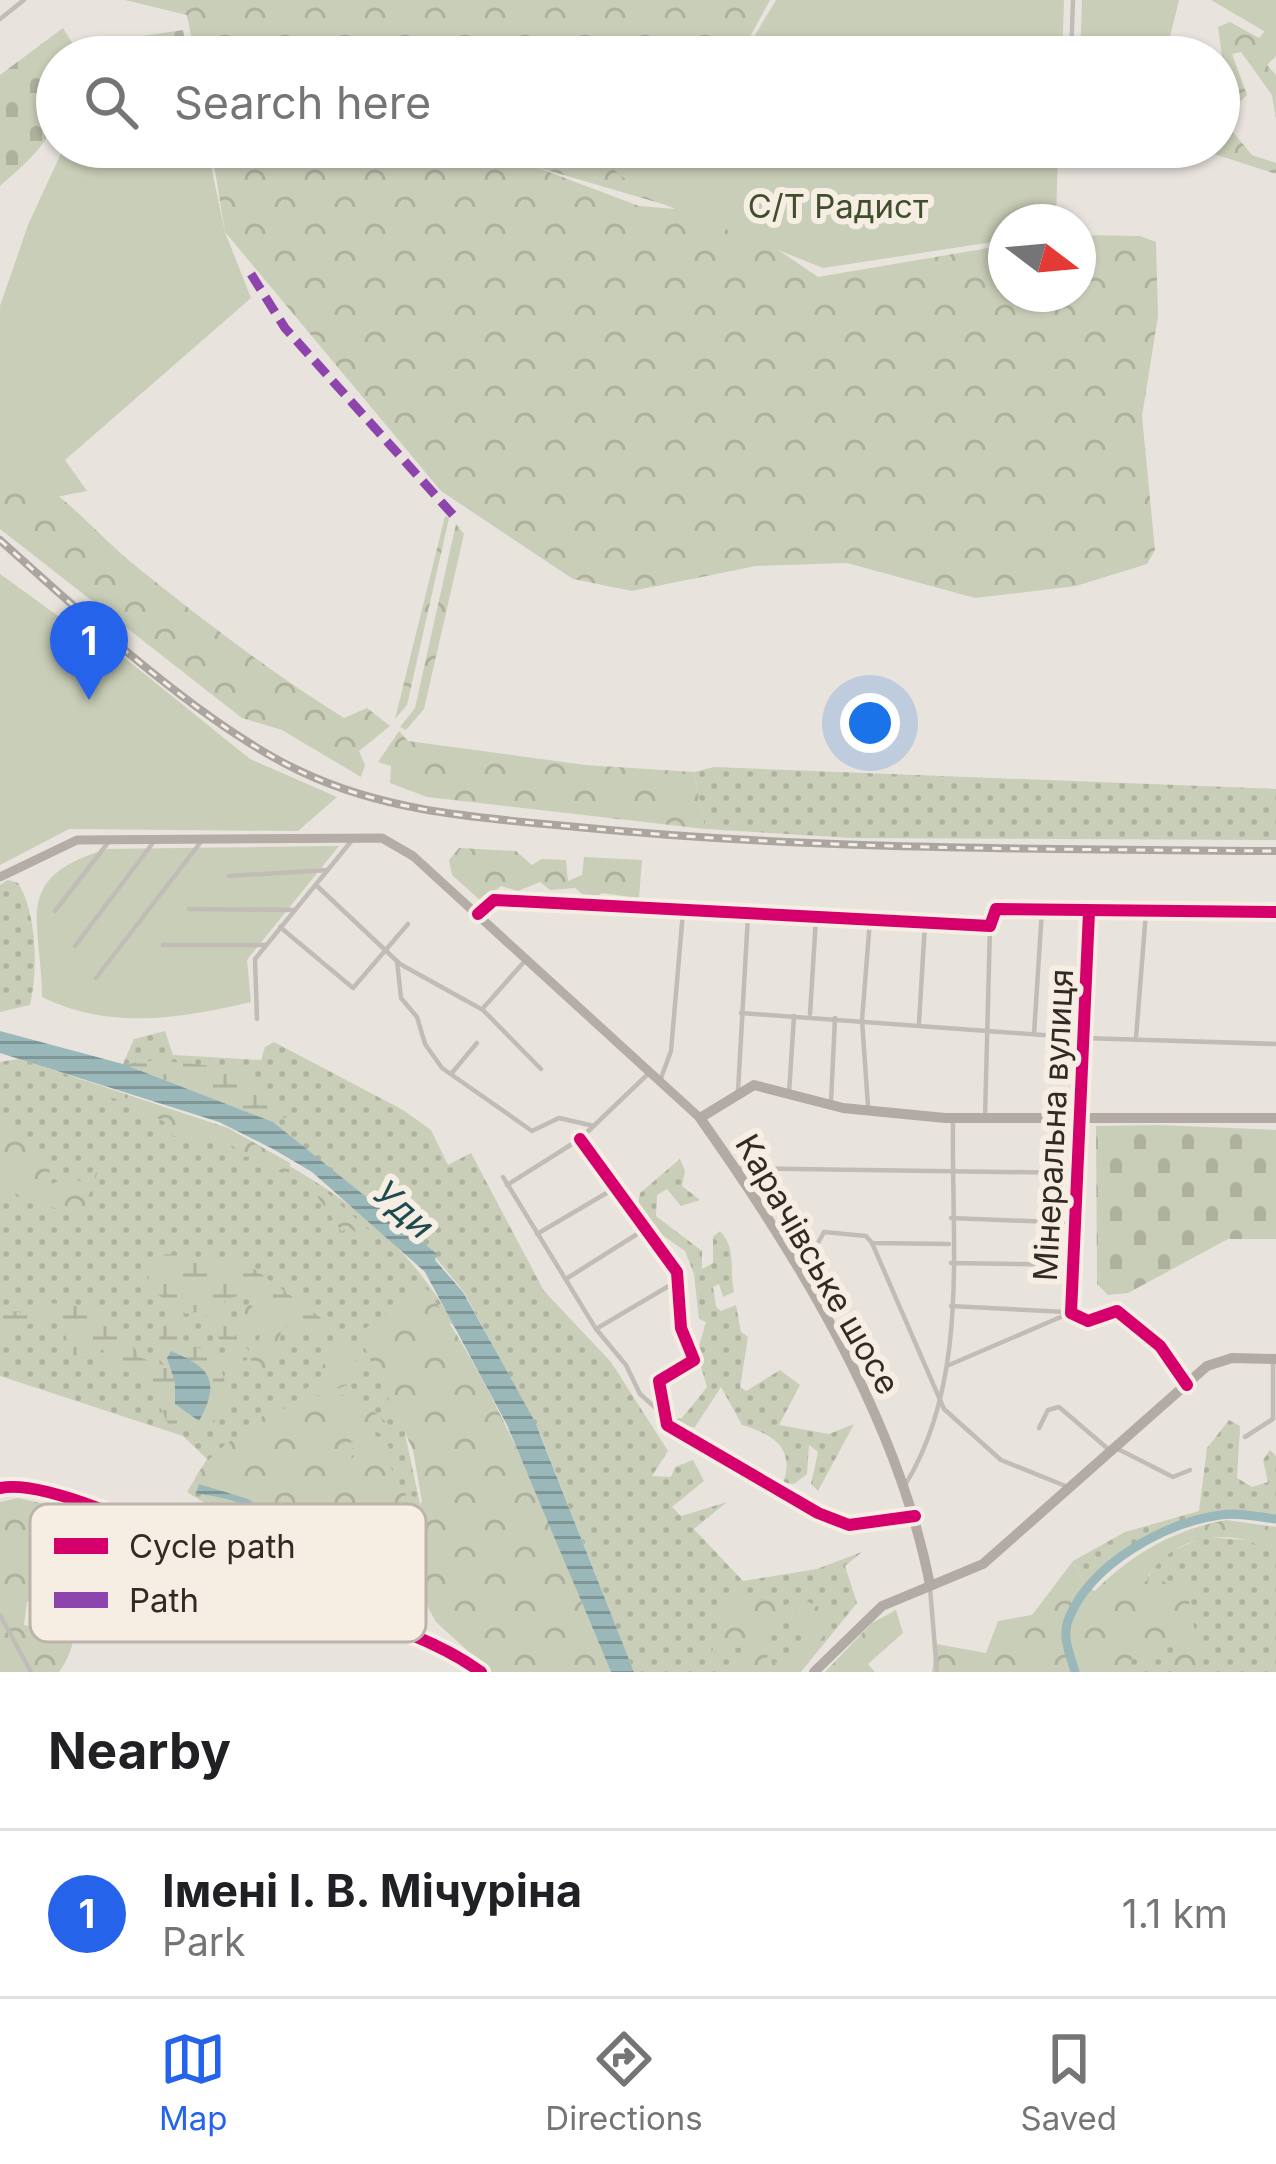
<!DOCTYPE html>
<meta charset="utf-8">
<style>
:root{--surface:#fff;--page:#f2f2f2;--text:#202124;--muted:#757577;--line:#e0e0e0;--accent:#2563eb}
body{margin:0;font-family:Inter,sans-serif;background:var(--page);color:var(--text)}
.compass{position:absolute;left:988px;top:204px;width:108px;height:108px;border-radius:50%;background:var(--surface);box-shadow:0 3px 9px #0004;rotate:106deg}
.you{position:absolute;left:870px;top:723px;width:42px;height:42px;margin:-30px;border:9px solid #fff;border-radius:50%;background:#1a73e8;box-shadow:0 0 0 18px #1a73e833}
.badge{display:grid;place-items:center;width:78px;height:78px;border-radius:50%;background:var(--accent);color:#fff;font-size:39px;font-weight:700}
.pin{position:absolute;translate:-50% -99px;filter:drop-shadow(0 3px 6px #0008)}
.pin::after{content:'';position:absolute;top:63px;width:42px;height:36px;background:inherit;clip-path:polygon(0 0,100% 0,50% 100%)}
.list{margin:0;padding:0;list-style:none}
h2{display:flex;justify-content:space-between;align-items:center;height:156px;margin:0;padding:0 48px;font-size:51px}
h2 small{font-size:39px;font-weight:400;color:var(--muted)}
.list li{display:grid;grid-template-columns:78px 1fr auto;gap:36px;align-items:center;box-sizing:border-box;height:168px;padding:0 48px;border-top:3px solid var(--line)}
.list b{display:block;font-size:45px;white-space:nowrap}
.list p{margin:0;font-size:39px;white-space:nowrap;color:var(--muted)}
.list em{font-size:39px;font-style:normal;color:var(--muted)}
.icon{flex:none;width:66px;height:66px;fill:none;stroke:currentColor;stroke-width:2;stroke-linecap:round;stroke-linejoin:round}
.map{position:relative;flex:none;width:1276px;height:1672px;overflow:hidden}
.search{position:absolute;background:var(--surface);box-shadow:0 3px 9px #0004;left:36px;right:36px;top:36px;height:132px;display:flex;align-items:center;gap:30px;box-sizing:border-box;padding:0 42px;border-radius:66px;color:var(--muted);font-size:45px}
.sheet{height:324px;background:var(--surface)}
nav{display:flex;justify-content:space-around;align-items:center;box-sizing:border-box;height:168px;border-top:3px solid var(--line);background:var(--surface);font-size:33px;color:var(--muted)}
nav a{display:grid;justify-items:center;gap:6px}
nav .on{color:var(--accent)}
.map>svg:first-child{display:block}
.grass{fill:url(#grass-dots)}
.forest{fill:url(#forest-crowns)}
.wetland{fill:url(#wetland-marsh)}
.cemetery{fill:url(#cemetery-stones)}
.green{fill:#c9ceb8}
.water{fill:url(#water-rules)}
.lines{fill:none;stroke-linecap:round;stroke-linejoin:round}
.river{stroke:#9ab8b9;stroke-width:9}
.street{stroke:#c2bcb6;stroke-width:4.5}
.secondary{stroke:#b3aca7;stroke-width:9}
.primary{stroke:#b1aaa5;stroke-width:10}
.rail-casing{stroke:#aaa5a0;stroke-width:8}
.rail{stroke:#f7eee3;stroke-width:3;stroke-dasharray:9;stroke-linecap:butt}
.quiet{stroke:#8e44ad;stroke-width:9;stroke-dasharray:18 9;stroke-linecap:butt}
.cycleway-casing{stroke:#f7eee3;stroke-width:20}
.cycleway{stroke:#d6006c;stroke-width:12}
.labels{text-anchor:middle;stroke-width:12;stroke-linejoin:round;paint-order:stroke}
.park-label{font-size:33px;fill:#404e2b;stroke:#f7eee3}
.street-label{font-size:33px;fill:#322a25;stroke:#f7eee3}
.water-label{font-size:36px;font-style:italic;fill:#1e4b50;stroke:#f7eee3}
.key{fill:#f7eee3;stroke:#bcb3aa;stroke-width:3}
.key-label{font-size:33px;fill:#322a25}
</style>
<div class="map">
<svg width="1276" height="1672" viewBox="0 0 1276 1672">
<defs>
<pattern id="grass-dots" width="8" height="8" patternUnits="userSpaceOnUse" patternTransform="scale(3)"><rect width="8" height="8" fill="#c9ceb8"/><path d="M2 2h.1M6 6h.1" fill="none" stroke="#adb19e" stroke-width="1.8" stroke-linecap="round"/></pattern>
<pattern id="forest-crowns" width="20" height="18" patternUnits="userSpaceOnUse" patternTransform="scale(3)"><rect width="20" height="18" fill="#c9ceb8"/><path d="M2 6a3 3 0 1 1 6 0M12 15a3 3 0 1 1 6 0" fill="none" stroke="#adb19e"/></pattern>
<pattern id="wetland-marsh" width="20" height="14" patternUnits="userSpaceOnUse" patternTransform="scale(3)"><rect width="20" height="14" fill="#c9ceb8"/><path d="M1 5h8M5 5V1M11 12h8M15 12V8" fill="none" stroke="#adb19e"/></pattern>
<pattern id="cemetery-stones" width="16" height="16" patternUnits="userSpaceOnUse" patternTransform="scale(3)"><rect width="16" height="16" fill="#c9ceb8"/><path d="M2 7V4a2 2 0 0 1 4 0v3zM10 15v-3a2 2 0 0 1 4 0v3z" fill="#adb19e"/></pattern>
<pattern id="water-rules" width="6" height="5" patternUnits="userSpaceOnUse" patternTransform="scale(3)"><rect width="6" height="5" fill="#9ab8b9"/><path d="M0 2.5h6" fill="none" stroke="#7e9696"/></pattern>
</defs>
<rect width="100%" height="100%" fill="#e9e3dd"/>
<g class="grass">
<path d="M714 767 1276 789V840L852 838 705 829 694 772Z"/>
<path d="M8 880 18 883C37 913 38 971 30 1005L0 1012V885Z"/>
<path d="M165 1031 173 1055 261 1060 265 1047 274 1042 403 1110 431 1130 448 1165 471 1153 544 1291 611 1362 668 1451 652 1476 671 1477 675 1467 693 1460 704 1481 672 1507 681 1516 727 1502 694 1529 743 1581 817 1569 862 1552 845 1566 857 1603 801 1672H634L541 1436 464 1292 436 1258 273 1122 123 1064 134 1039Z"/>
<path d="M19 1059C176 1110 373 1169 454 1326L412 1296 405 1434 420 1504 389 1551 364 1553 382 1527 409 1509 405 1493 353 1562H299L187 1492 207 1459 183 1436 0 1376V1062Z"/>
<path d="M680 1159 685 1171 682 1186 700 1200 681 1206 667 1189 657 1195 656 1216 702 1251V1269L713 1263V1237L720 1231C737 1249 729 1269 734 1292L723 1297 719 1284 713 1287 716 1307 721 1311 736 1305 741 1332 748 1337 740 1387 746 1391 780 1370 800 1385 779 1425 829 1434 854 1424 818 1491 811 1484 818 1452 809 1445 807 1474 794 1484 783 1483C796 1448 772 1434 742 1425L721 1387 695 1427 676 1429 667 1420 682 1418 707 1387 697 1353 706 1322 699 1319 694 1274 685 1251 661 1234 638 1206 640 1193Z"/>
<path d="M1229 1420 1240 1426 1237 1478 1252 1487 1268 1482 1263 1460 1270 1450 1276 1456V1516C1186 1506 1153 1530 1085 1585L1073 1561 1125 1532 1199 1511 1207 1448Z"/>
<path d="M1204 1537 1247 1540 1276 1552V1672H1123L1145 1583 1160 1556Z"/>
</g>
<g class="forest">
<path d="M125 0H770L739 57H195L187 15Z"/>
<path d="M1230 22 1259 38 1270 25 1276 28V56L1267 65 1276 75V119L1272 95 1241 52 1232 54 1247 95 1222 119 1252 155 1276 163V174L1208 152 1149 147H1219V98L1235 82 1222 56 1218 27Z"/>
<path d="M211 147H627L614 169 666 205 533 166 639 206 724 213 818 277 1006 245V294H1078V235L1140 236 1156 242 1158 316 1142 416 1155 550 1147 564 1076 586 975 598 847 563 756 566 632 591 573 579 441 491 225 232Z"/>
<path d="M0 463C51 477 91 529 132 563 201 619 269 671 344 718L367 708 390 726 359 751 365 765 361 777 282 730 242 718 0 529Z"/>
<path d="M445 516 449 518 407 705 395 719Z"/>
<path d="M456 524 464 534 424 709 406 730 400 727 415 708Z"/>
<path d="M399 731 408 741 585 765 694 772 705 829 427 797 390 783 391 766 378 762Z"/>
<path d="M459 848 516 851 532 865 541 859 566 860 568 881 582 875 584 857 642 860 639 898 602 893 591 902 575 888 550 890 540 882 518 891 501 886 482 902 452 875 449 860Z"/>
<path d="M86 1081 228 1128 290 1163 289 1173 256 1167 258 1159 251 1156 235 1159V1148L221 1138 203 1143 170 1135 165 1122 127 1102 84 1090Z"/>
<path d="M0 1119C20 1125 30 1146 49 1158L50 1184 71 1178 82 1182 101 1163 81 1216 24 1199 0 1183Z"/>
<path d="M325 1191 371 1232 363 1239 348 1226 342 1232 315 1193Z"/>
<path d="M423 1284C508 1401 553 1540 611 1672H491L436 1622 391 1539 422 1502 413 1450 358 1334Z"/>
<path d="M249 1304 281 1326 279 1362 262 1376 250 1358 263 1330 251 1334 230 1326Z"/>
<path d="M345 1344 362 1370H353L356 1382 316 1396H356L394 1429 391 1438 364 1427 359 1442 341 1443 354 1449 346 1454 350 1461 367 1440 389 1446 391 1468 410 1502 386 1522 377 1545 339 1540 328 1528 317 1535 298 1525 294 1515 259 1509 249 1498 212 1489 195 1478C219 1439 258 1430 275 1401L284 1409 302 1404 306 1388 327 1379 322 1367 333 1346Z"/>
<path d="M18 1498 58 1507 44 1550V1600L27 1602 24 1625 51 1630 61 1602 78 1585C77 1616 78 1647 59 1672H0V1502Z"/>
<path d="M1226 1520 1276 1527V1552C1264 1551 1254 1541 1242 1539 1200 1532 1166 1546 1145 1581L1185 1582 1195 1632 1209 1649 1196 1672 1166 1668 1180 1648 1168 1641 1152 1654 1134 1653 1127 1672H932L936 1644 986 1653 998 1621 1032 1615 1073 1561 1085 1585 1095 1591C1131 1554 1176 1529 1226 1520Z"/>
<path d="M723 1595 774 1601 784 1616 770 1635 767 1659 782 1665 812 1632 786 1605 798 1597 837 1616 799 1672H725L745 1663 748 1654 741 1647 712 1653Z"/>
<path d="M896 1610 903 1633 868 1664 875 1672H825L872 1623Z"/>
</g>
<g class="wetland">
<path d="M156 1060C215 1068 252 1060 289 1116L273 1122 123 1064Z"/>
<path d="M166 1254 246 1263 325 1321 321 1334 295 1335 248 1293 224 1300 231 1332 249 1351 245 1368 240 1370 229 1364 232 1350 224 1347 203 1311 186 1314 147 1287 151 1263Z"/>
<path d="M45 1303C98 1306 114 1313 141 1358L165 1366 157 1357 163 1317 175 1319 182 1339 217 1358C237 1403 224 1440 169 1426L146 1377 107 1367 103 1349 92 1359 69 1354 65 1331 52 1319 0 1331V1308L22 1313Z"/>
</g>
<g class="cemetery">
<path d="M63 28 74 46 183 30 187 51 57 57C57 131 57 137 0 186V75Z"/>
<path d="M1160 1125 1276 1130V1239H1228L1128 1293 1108 1295 1097 1284 1096 1126Z"/>
</g>
<g class="green">
<path d="M776 0H1064L1062 57H742Z"/>
<path d="M1082 0H1179L1165 57H1080Z"/>
<path d="M1211 0H1276V38Z"/>
<path d="M64 147H207L225 232 251 298 65 460 87 491 56 497 0 467V306L28 225Z"/>
<path d="M627 147H1058L1056 222H1006V240L823 268 648 198 613 169Z"/>
<path d="M0 574 83 634 105 642 250 759 337 797 298 831 69 829 0 865Z"/>
<path d="M339 846 247 960 251 1002C181 1018 112 1031 42 997 41 916 11 879 106 849Z"/>
</g>
<g class="water">
<path d="M0 1031 123 1064 273 1122 437 1254 435 1260 463 1292 535 1422 634 1672H611L507 1425 425 1272 312 1172 273 1149 219 1122 0 1053Z"/>
<path d="M171 1351C209 1367 222 1380 199 1421L175 1404V1382L167 1358Z"/>
<path d="M199 1484 248 1499 272 1515 294 1516 297 1525 315 1534 303 1537 290 1556 285 1554V1540L265 1542C259 1533 261 1523 254 1514 244 1499 213 1497 196 1493Z"/>
</g>
<g class="lines">
<path class="river" d="M1075 1672C1070 1654 1061 1636 1069 1618 1091 1564 1164 1523 1220 1515 1237 1512 1258 1517 1276 1519"/>
<g class="street">
<path d="M0 19 24 0"/>
<path d="M1071 57 1073 0"/>
<path d="M1067 151 1068 147"/>
<path d="M229 876 328 870"/>
<path d="M316 885 400 964 483 1010 541 1069"/>
<path d="M189 909 295 910"/>
<path d="M55 911 110 840"/>
<path d="M1089 912 1071 1313 1088 1321 1117 1311 1160 1346 1185 1382"/>
<path d="M478 914 494 900 516 901 990 926 996 909 1276 912"/>
<path d="M280 927 353 988 408 924"/>
<path d="M163 945H266"/>
<path d="M75 946 152 844"/>
<path d="M397 961 401 998 417 1017 425 1044 442 1068 532 1131 559 1118 594 1126"/>
<path d="M96 978 200 843"/>
<path d="M484 1007 524 962"/>
<path d="M741 1013 1083 1038 1276 1044"/>
<path d="M810 1014 816 918"/>
<path d="M257 1019 255 959 353 839"/>
<path d="M919 1023 925 923"/>
<path d="M1034 1034 1042 910"/>
<path d="M1136 1038 1146 912"/>
<path d="M451 1074 477 1043"/>
<path d="M661 1078 671 1051 683 912"/>
<path d="M738 1091 748 915"/>
<path d="M789 1093 794 1016"/>
<path d="M831 1102 835 1018"/>
<path d="M868 1106 862 1020 870 920"/>
<path d="M985 1118 990 926"/>
<path d="M580 1139 677 1272 681 1328 694 1360 659 1381 667 1425 818 1513 849 1525 909 1517"/>
<path d="M735 1168 1077 1173"/>
<path d="M503 1177 596 1329 626 1365 640 1394 658 1410"/>
<path d="M507 1185 580 1139 648 1074"/>
<path d="M951 1218 1076 1223"/>
<path d="M537 1234 615 1188"/>
<path d="M872 1243 944 1409 1001 1460 1068 1487"/>
<path d="M951 1263 1074 1265"/>
<path d="M803 1270 824 1232 866 1236 872 1243 949 1244"/>
<path d="M566 1279 642 1231"/>
<path d="M951 1306 1065 1312"/>
<path d="M596 1329 679 1280"/>
<path d="M949 1365 1070 1313"/>
<path d="M1039 1428 1048 1410 1059 1407 1107 1448"/>
<path d="M1245 1437 1273 1419V1359"/>
<path d="M1116 1448 1173 1477 1190 1470"/>
<path d="M905 1485C970 1380 951 1242 953 1122"/>
<path d="M0 1488C58 1476 216 1563 277 1587 343 1613 423 1630 481 1672"/>
<path d="M930 1588 937 1672"/>
<path d="M0 1615 31 1672"/>
</g>
<path class="secondary" d="M0 877 77 840 382 838 413 856 700 1118"/>
<g class="primary">
<path d="M930 1585C898 1419 797 1255 700 1118L754 1085 843 1108 945 1118H1276"/>
<path d="M814 1672 882 1606 983 1564 1207 1366 1232 1358 1276 1359"/>
</g>
<defs>
<path id="rail" d="M0 540C82 614 203 726 302 772 389 813 482 818 577 827 809 850 1042 849 1276 851"/>
</defs>
<use href="#rail" class="rail-casing"/>
<use href="#rail" class="rail"/>
<path class="quiet" d="M251 274 285 328 454 516"/>
<defs>
<g id="cycleway">
<path d="M1089 912 1071 1313 1088 1321 1117 1311 1160 1346 1187 1385"/>
<path d="M478 914 494 900 516 901 990 926 996 909 1276 912"/>
<path d="M580 1139 677 1272 681 1328 694 1360 659 1381 667 1425 818 1513 849 1525 915 1516"/>
<path d="M0 1488C58 1476 216 1563 277 1587 343 1613 423 1630 481 1672"/>
</g>
</defs>
<use href="#cycleway" class="cycleway-casing"/>
<use href="#cycleway" class="cycleway"/>
</g>
<g class="labels">
<g class="park-label">
<text x="838" y="218">С/Т Радист</text>
</g>
<g class="street-label">
<text transform="translate(1053 1125) rotate(-87)" y="12">Мінеральна вулиця</text>
<text transform="translate(818 1264) rotate(60)" y="12">Карачівське шосе</text>
</g>
<g class="water-label">
<text transform="translate(404 1209) rotate(42)" y="13">Уди</text>
</g>
</g>
<rect x="30" y="1504" width="396" height="138" rx="18" class="key"/>
<rect x="54" y="1538" width="54" height="16" fill="#d6006c"/>
<rect x="54" y="1592" width="54" height="16" fill="#8e44ad"/>
<g class="key-label">
<text x="129" y="1558">Cycle path</text>
<text x="129" y="1612">Path</text>
</g>
</svg>
<svg class="compass" viewBox="-18 -18 36 36"><path d="M0-13l5 13h-10z" fill="#e53935"/><path d="M0 13l5-13h-10z" fill="#757577"/></svg>
<div class="you"></div>
<div class="pin badge" style="left:89px;top:700px">1</div>
<div class="search"><svg class="icon" aria-label="search" viewBox="0 0 24 24"><circle cx="10" cy="10" r="6"/><path d="M15 15l6 6"/></svg>Search here</div>
</div>
<section class="sheet">
<h2>Nearby<small></small></h2>
<ul class="list">
<li><span class="badge">1</span><div><b>Імені І. В. Мічуріна</b><p>Park</p></div><em>1.1 km</em></li>
</ul>
</section>
<nav>
<a class="on"><svg class="icon" aria-label="map" viewBox="0 0 24 24"><path d="M3 6l6-2 6 2 6-2v14l-6 2-6-2-6 2zM9 4v14M15 6v14"/></svg>Map</a>
<a><svg class="icon" aria-label="directions" viewBox="0 0 24 24"><path d="M12 3l9 9-9 9-9-9zM9 14v-3h6M13 9l2 2-2 2"/></svg>Directions</a>
<a><svg class="icon" aria-label="saved" viewBox="0 0 24 24"><path d="M7 4h10v16l-5-4-5 4z"/></svg>Saved</a>
</nav>
